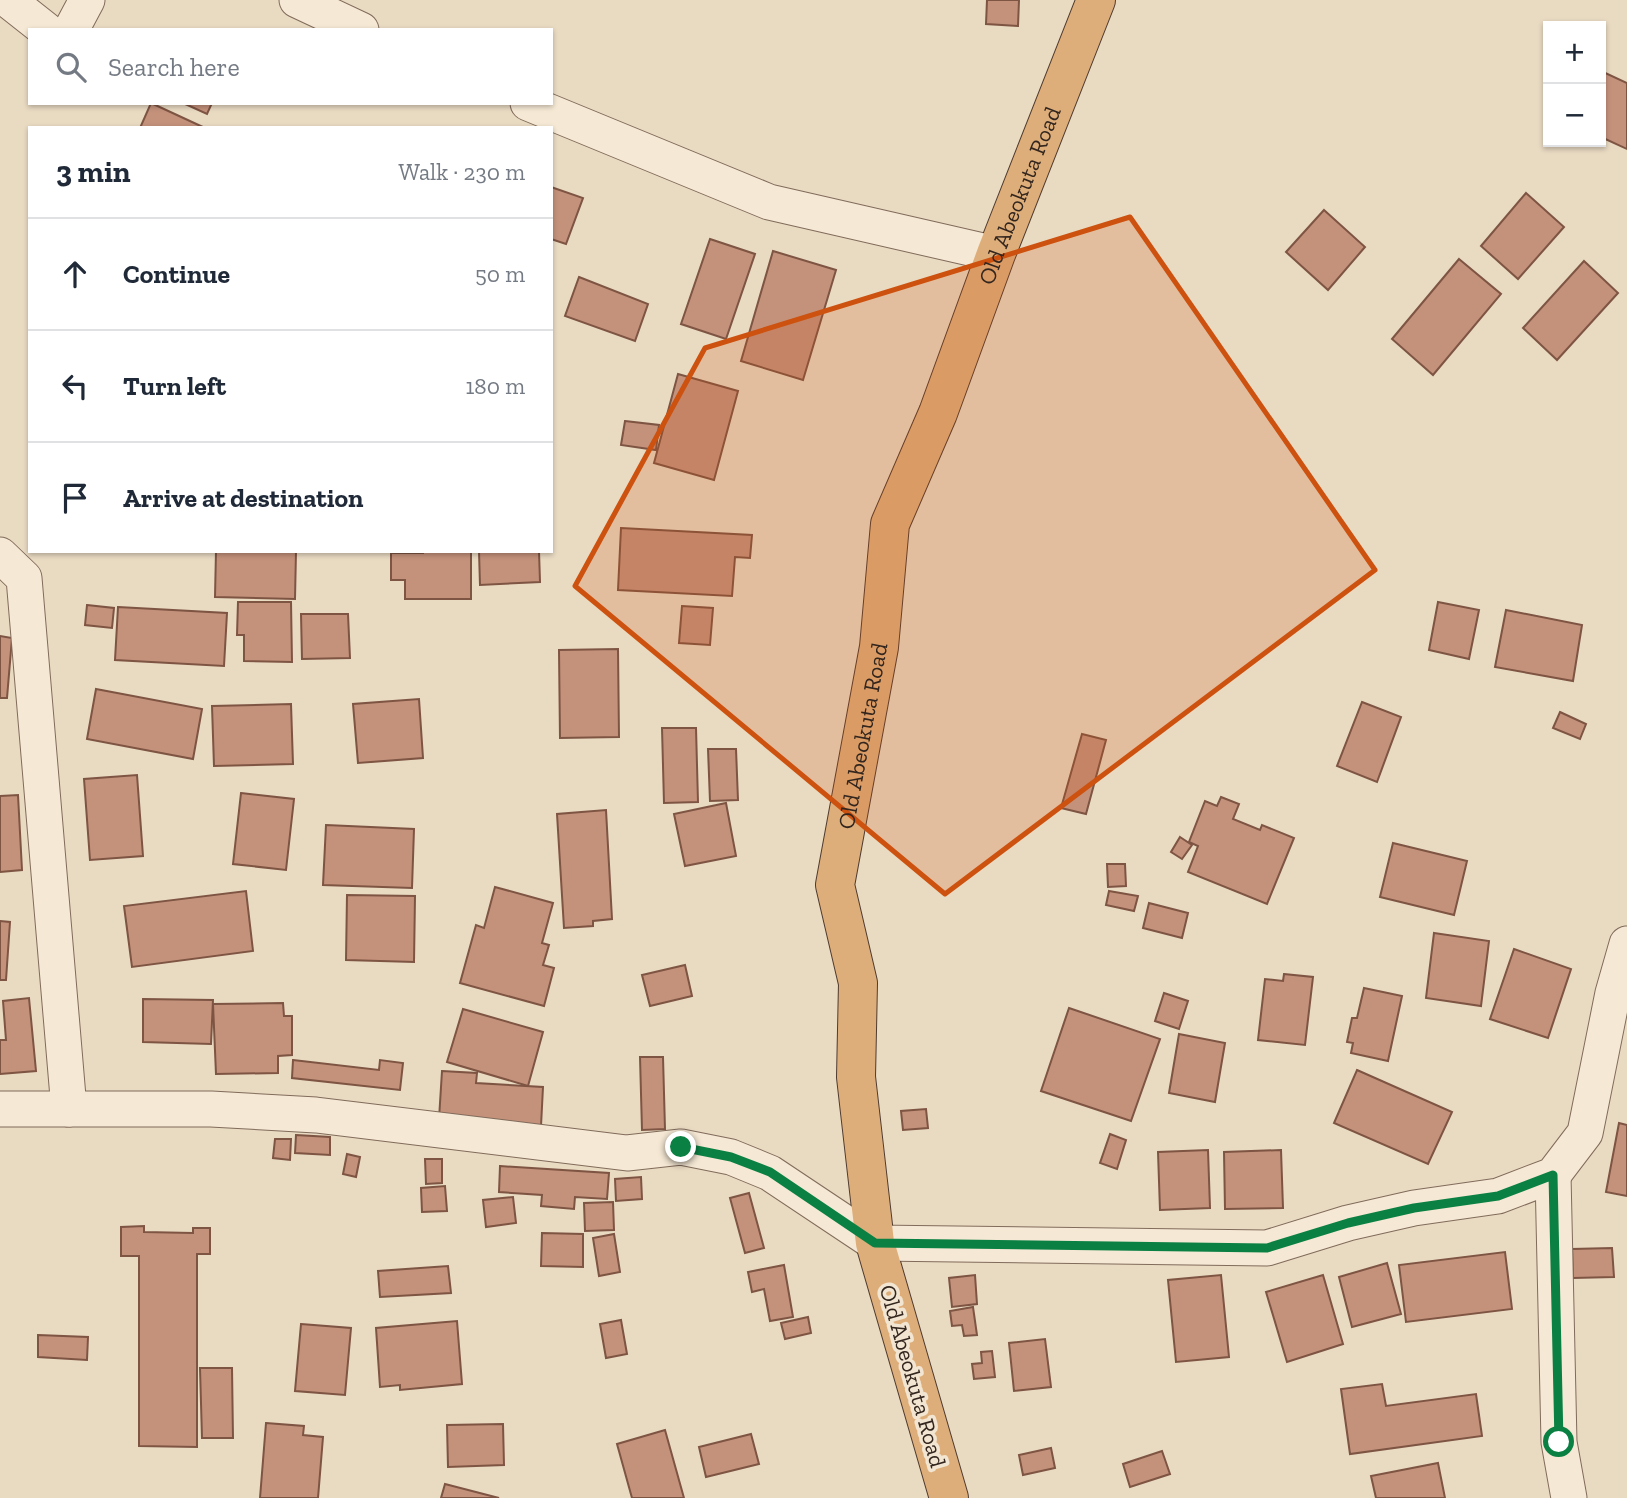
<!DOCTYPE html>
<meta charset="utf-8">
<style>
:root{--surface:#fff;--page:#f2f2f3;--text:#1f2937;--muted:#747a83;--line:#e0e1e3}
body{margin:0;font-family:"Zilla Slab",serif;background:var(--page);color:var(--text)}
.controls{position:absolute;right:21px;top:21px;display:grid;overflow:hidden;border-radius:0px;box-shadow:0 2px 5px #0004}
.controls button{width:63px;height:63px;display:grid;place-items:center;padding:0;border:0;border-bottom:2px solid var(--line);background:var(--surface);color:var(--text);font:35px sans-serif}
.stop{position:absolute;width:21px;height:21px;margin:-16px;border:5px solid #0b8043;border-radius:50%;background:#fff}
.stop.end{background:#0b8043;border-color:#fff;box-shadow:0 2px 7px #0008}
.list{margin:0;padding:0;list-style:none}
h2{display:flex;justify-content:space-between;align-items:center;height:91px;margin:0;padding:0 28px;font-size:30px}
h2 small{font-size:23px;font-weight:400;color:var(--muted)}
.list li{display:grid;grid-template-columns:46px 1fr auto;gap:21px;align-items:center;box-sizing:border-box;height:112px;padding:0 28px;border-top:2px solid var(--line)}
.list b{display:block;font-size:26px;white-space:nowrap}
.list em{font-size:23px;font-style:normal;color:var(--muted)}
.icon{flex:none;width:38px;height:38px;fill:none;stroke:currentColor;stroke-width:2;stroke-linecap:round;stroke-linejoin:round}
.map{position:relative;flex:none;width:1627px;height:1498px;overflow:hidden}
.search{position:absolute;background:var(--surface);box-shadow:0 2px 5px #0004;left:28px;top:28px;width:525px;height:77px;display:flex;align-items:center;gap:18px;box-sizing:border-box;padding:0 24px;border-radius:0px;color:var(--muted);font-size:26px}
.panel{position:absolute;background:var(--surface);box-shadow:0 2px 5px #0004;left:28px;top:126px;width:525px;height:427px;border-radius:0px}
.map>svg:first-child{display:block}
.building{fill:#c4927b;stroke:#7e5443;stroke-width:2}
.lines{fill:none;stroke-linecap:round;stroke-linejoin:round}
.minor-casing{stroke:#816b5b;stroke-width:37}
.trunk-casing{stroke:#4f3b2f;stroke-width:40}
.minor{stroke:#f5e8d4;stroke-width:35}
.trunk{stroke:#deae7a;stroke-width:38}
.route{stroke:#0b8043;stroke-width:9}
.marked{fill:#cd510f;fill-opacity:0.2;stroke:#cd510f;stroke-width:5;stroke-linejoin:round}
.labels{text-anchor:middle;stroke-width:7;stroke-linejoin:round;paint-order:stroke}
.street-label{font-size:23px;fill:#33261e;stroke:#f2e5d1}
</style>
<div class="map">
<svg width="1627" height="1498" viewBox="0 0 1627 1498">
<rect width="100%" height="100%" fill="#e9dac2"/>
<g class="building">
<path d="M987 0H1019L1018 26 986 24Z"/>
<path d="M1601 71 1627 83V149L1601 137Z"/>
<path d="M151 103 205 128H140Z"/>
<path d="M183 103H212L207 114Z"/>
<path d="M551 187 583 198 566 244 551 239Z"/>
<path d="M1526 193 1564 227 1518 279 1481 246Z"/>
<path d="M1324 210 1365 247 1328 290 1286 252Z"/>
<path d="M710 239 755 254 726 339 681 324Z"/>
<path d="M773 251 836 270 803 380 741 361Z"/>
<path d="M1459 259 1501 294 1433 375 1392 339Z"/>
<path d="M1584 261 1618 293 1557 360 1523 328Z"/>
<path d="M579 277 648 304 635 341 565 316Z"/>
<path d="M678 374 738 391 714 480 654 463Z"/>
<path d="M625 421 659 425 656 450 621 445Z"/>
<path d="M621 528 752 535 750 558 735 557 732 596 618 590Z"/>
<path d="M216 551H296L295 599 215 597Z"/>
<path d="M423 551H471V599H405V580H391V553H423Z"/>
<path d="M479 551H539L540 582 480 585Z"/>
<path d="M238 602H291L292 662 244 661V635H237Z"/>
<path d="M1438 602 1479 610 1469 659 1429 650Z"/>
<path d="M87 605 114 608 112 628 85 625Z"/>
<path d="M682 606 713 608 710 645 679 643Z"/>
<path d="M118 607 227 613 224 666 115 660Z"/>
<path d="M1506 610 1582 625 1573 681 1495 667Z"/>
<path d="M301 614H348L350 658 302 659Z"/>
<path d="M0 636 12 638 7 698H0Z"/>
<path d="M618 649 619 737 560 738 559 650Z"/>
<path d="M96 689 202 709 193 759 87 739Z"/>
<path d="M419 699 423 758 358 763 353 704Z"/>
<path d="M1362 702 1401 717 1377 782 1337 766Z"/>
<path d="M291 704 293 764 214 766 212 706Z"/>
<path d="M1560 712 1586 724 1580 739 1553 728Z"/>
<path d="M662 728H696L698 802 664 803Z"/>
<path d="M1082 734 1106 740 1086 814 1061 808Z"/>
<path d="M708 749H736L738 800 710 801Z"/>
<path d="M137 775 143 856 90 860 84 779Z"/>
<path d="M241 793 294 799 286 870 233 864Z"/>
<path d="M18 795 22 870 0 872V796Z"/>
<path d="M1221 797 1239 804 1233 819 1260 830 1262 825 1294 838 1267 904 1188 872 1198 846 1189 842 1205 801 1217 806Z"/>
<path d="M726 803 736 856 685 866 674 814Z"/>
<path d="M606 810 612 919 593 921V926L564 928 557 814Z"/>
<path d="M326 825 414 829 412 888 323 885Z"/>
<path d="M1180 837 1192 845 1182 859 1171 852Z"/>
<path d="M1393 843 1467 861 1454 915 1380 897Z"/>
<path d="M1107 864H1125L1126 886 1108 887Z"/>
<path d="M495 887 553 903 542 943 549 945 543 965 554 968 544 1006 460 983 476 925 484 928Z"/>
<path d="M246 891 253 951 132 967 124 906Z"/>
<path d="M1109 891 1138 896 1134 911 1106 905Z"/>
<path d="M347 895 415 896 414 962 346 960Z"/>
<path d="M1149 903 1188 913 1182 938 1143 928Z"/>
<path d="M0 921 10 922 6 980H0Z"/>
<path d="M1434 933 1489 941 1481 1006 1426 998Z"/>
<path d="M1514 949 1571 969 1548 1038 1490 1019Z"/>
<path d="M685 965 692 996 650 1006 642 975Z"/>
<path d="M1284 974 1313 977 1305 1045 1258 1040 1265 979 1283 981Z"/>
<path d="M1364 988 1402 996 1388 1061 1351 1053 1353 1043 1347 1042 1352 1018H1357Z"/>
<path d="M1164 993 1188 1001 1179 1029 1155 1021Z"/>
<path d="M29 998 36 1071 0 1074V1040H6L3 1001Z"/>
<path d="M143 999 213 1000 211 1044 143 1042Z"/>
<path d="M283 1003 284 1016H292V1055L278 1056V1073L216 1074 213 1004Z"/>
<path d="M1069 1008 1160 1039 1131 1121 1041 1091Z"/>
<path d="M463 1009 543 1032 528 1086 447 1062Z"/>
<path d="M1179 1034 1225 1043 1215 1102 1169 1093Z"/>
<path d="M640 1057H663L665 1129 642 1130Z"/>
<path d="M293 1060 379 1070 380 1060 403 1063 400 1090 292 1078Z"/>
<path d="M1357 1070 1452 1112 1428 1164 1334 1123Z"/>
<path d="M442 1071 477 1073 476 1083 543 1087 541 1126 439 1119Z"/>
<path d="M926 1109 928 1128 903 1130 901 1111Z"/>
<path d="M1619 1123 1627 1125V1196L1606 1192Z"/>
<path d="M1110 1134 1126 1140 1117 1169 1100 1163Z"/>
<path d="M296 1135 330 1137V1155L295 1153Z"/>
<path d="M275 1139H291L290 1160 273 1158Z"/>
<path d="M1208 1150 1210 1208 1160 1210 1158 1152Z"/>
<path d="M1281 1150 1283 1208 1225 1209 1224 1152Z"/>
<path d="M347 1154 360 1157 356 1177 343 1174Z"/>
<path d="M425 1159H442V1183L426 1184Z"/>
<path d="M500 1166 609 1173 607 1199 575 1197 574 1209 541 1206 542 1195 499 1192Z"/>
<path d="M641 1177 642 1199 616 1201 615 1179Z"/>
<path d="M445 1186 447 1211 422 1212 421 1188Z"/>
<path d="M749 1193 764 1248 745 1253 730 1198Z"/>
<path d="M513 1197 516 1223 486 1227 483 1200Z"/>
<path d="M613 1202 614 1230 585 1231 584 1203Z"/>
<path d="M144 1226V1232L193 1233V1228H210V1254H197V1447L139 1446V1256H121V1227Z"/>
<path d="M542 1233 583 1234V1267L541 1266Z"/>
<path d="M614 1234 620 1272 599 1276 593 1238Z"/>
<path d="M1612 1248 1614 1277 1573 1278 1572 1249Z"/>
<path d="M1505 1252 1512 1309 1406 1322 1399 1265Z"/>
<path d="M1387 1263 1401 1314 1352 1327 1339 1277Z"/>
<path d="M784 1265 793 1317 770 1321 764 1289 752 1292 748 1272Z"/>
<path d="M448 1266 451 1293 380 1297 378 1271Z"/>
<path d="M975 1275 977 1304 952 1307 949 1278Z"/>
<path d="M1221 1275 1229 1357 1176 1362 1168 1280Z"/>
<path d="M1323 1275 1343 1344 1287 1362 1266 1292Z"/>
<path d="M973 1307 977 1335 964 1336 962 1325 952 1326 950 1311Z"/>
<path d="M808 1317 811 1333 785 1339 781 1323Z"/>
<path d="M621 1320 627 1354 606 1358 600 1324Z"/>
<path d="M457 1321 462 1384 400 1390V1385L380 1387 376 1328Z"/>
<path d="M301 1324 351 1328 345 1395 295 1391Z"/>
<path d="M38 1335 88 1337 87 1360 38 1357Z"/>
<path d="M1045 1339 1051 1387 1014 1391 1009 1343Z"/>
<path d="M992 1351 995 1377 974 1379 972 1364 982 1363 981 1352Z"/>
<path d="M200 1368H232L233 1438H202Z"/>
<path d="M1382 1384 1386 1406 1476 1394 1482 1436 1350 1454 1341 1389Z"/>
<path d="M266 1423 304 1426 303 1435 323 1437 318 1498H260Z"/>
<path d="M503 1424 504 1465 448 1467 447 1425Z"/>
<path d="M665 1430 684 1498H632L617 1444Z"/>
<path d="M751 1434 759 1464 706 1477 699 1447Z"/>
<path d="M1051 1448 1055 1468 1023 1475 1019 1455Z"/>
<path d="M1162 1451 1170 1474 1130 1487 1123 1464Z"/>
<path d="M1438 1463 1445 1498H1376L1371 1476Z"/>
<path d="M445 1484 499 1498H441Z"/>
</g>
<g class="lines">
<defs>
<g id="minor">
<path d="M8 0 46 30"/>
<path d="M297 0 361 30"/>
<path d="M71 30 87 0"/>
<path d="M528 103 769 202 996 254"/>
<path d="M0 555 24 578 69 1109"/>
<path d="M0 1109H211L316 1115 627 1153 681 1147 731 1157 770 1173 875 1243 1267 1248 1348 1223 1414 1208 1498 1196 1553 1175 1585 1133 1613 993 1627 944"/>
<path d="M1553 1175 1559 1442 1569 1498"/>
</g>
<g id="trunk">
<path id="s1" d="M949 1498 875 1243 856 1077 858 983 835 885 879 647 890 524 938 413 996 254 1096 0"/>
</g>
</defs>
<use href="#minor" class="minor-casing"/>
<use href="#trunk" class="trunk-casing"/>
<use href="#minor" class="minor"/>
<use href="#trunk" class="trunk"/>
</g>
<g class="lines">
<path class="route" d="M681 1147 731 1157 770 1172 875 1243 1267 1248 1348 1223 1414 1208 1498 1196 1553 1175 1559 1442"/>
</g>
<path class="marked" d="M1130 217 1375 570 945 894 575 586 705 348Z"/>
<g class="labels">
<g class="street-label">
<text dy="8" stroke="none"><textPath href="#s1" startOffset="1346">Old Abeokuta Road</textPath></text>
<text dy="8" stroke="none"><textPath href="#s1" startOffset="779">Old Abeokuta Road</textPath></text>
<text transform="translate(913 1376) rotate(74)" y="8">Old Abeokuta Road</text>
</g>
</g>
</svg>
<div class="controls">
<button>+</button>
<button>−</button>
</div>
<div class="stop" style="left:1559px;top:1442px"></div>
<div class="stop end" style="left:681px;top:1147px"></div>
<div class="search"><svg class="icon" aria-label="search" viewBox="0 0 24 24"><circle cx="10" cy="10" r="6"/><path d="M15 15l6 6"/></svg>Search here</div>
<section class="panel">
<h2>3 min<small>Walk · 230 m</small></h2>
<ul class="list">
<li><svg class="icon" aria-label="ahead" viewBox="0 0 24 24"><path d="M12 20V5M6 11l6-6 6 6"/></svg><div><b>Continue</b></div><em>50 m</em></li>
<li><svg class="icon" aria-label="left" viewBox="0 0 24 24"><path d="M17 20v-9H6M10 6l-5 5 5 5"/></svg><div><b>Turn left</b></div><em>180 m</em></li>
<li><svg class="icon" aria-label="arrive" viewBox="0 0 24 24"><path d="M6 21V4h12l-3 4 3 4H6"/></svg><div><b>Arrive at destination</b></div></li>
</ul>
</section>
</div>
